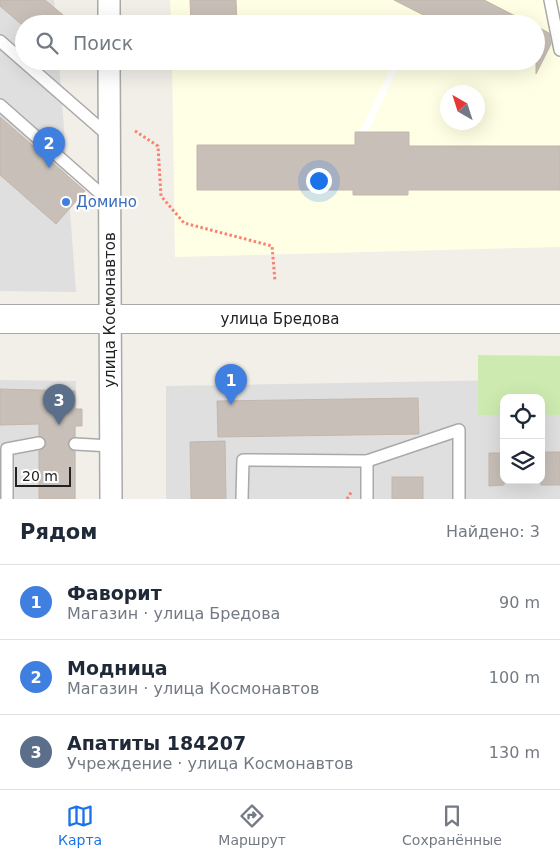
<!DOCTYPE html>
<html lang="ru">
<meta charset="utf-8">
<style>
:root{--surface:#fff;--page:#f6f6f7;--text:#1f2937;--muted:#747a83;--line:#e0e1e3;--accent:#1a73e8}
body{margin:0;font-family:"DejaVu Sans",sans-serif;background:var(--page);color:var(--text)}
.controls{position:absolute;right:15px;bottom:15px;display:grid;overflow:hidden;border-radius:10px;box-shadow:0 5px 20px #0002}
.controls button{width:45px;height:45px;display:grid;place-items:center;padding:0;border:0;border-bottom:1px solid var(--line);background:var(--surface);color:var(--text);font:25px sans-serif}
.compass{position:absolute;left:440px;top:85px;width:45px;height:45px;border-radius:50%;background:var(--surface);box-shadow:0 5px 20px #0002;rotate:321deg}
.scale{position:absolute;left:15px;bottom:12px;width:56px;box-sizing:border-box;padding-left:5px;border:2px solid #222;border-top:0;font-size:14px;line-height:18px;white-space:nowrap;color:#222;-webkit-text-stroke:4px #fff;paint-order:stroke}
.you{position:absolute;left:318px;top:180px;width:18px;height:18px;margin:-12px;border:4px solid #fff;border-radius:50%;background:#1a73e8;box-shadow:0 0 0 8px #1a73e833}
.badge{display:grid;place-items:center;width:32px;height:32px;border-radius:50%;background:var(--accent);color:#fff;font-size:16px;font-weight:700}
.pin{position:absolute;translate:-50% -41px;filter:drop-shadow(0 1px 2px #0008)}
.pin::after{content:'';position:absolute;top:26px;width:18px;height:15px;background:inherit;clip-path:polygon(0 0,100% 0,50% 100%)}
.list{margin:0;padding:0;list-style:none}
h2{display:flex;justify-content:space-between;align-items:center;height:65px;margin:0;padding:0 20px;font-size:21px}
h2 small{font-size:16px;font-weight:400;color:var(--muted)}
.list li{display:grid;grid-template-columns:32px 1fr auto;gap:15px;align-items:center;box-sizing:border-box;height:75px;padding:0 20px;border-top:1px solid var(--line)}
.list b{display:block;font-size:19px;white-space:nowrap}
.list p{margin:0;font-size:16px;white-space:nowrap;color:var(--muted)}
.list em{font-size:16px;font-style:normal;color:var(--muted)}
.icon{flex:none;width:28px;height:28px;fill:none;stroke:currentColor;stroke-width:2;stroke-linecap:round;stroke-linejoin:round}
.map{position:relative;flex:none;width:560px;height:499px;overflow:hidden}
.search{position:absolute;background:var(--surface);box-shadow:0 5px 20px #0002;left:15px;right:15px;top:15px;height:55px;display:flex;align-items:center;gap:12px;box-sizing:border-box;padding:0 18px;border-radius:28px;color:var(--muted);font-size:19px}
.sheet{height:290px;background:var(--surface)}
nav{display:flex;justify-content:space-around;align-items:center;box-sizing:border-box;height:70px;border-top:1px solid var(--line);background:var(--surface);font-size:14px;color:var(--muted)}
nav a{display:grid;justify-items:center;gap:2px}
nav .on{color:var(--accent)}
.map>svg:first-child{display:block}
.residential{fill:#e0dfdf;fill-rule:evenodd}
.education{fill:#ffffe5;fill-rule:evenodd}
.grass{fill:#cdebb0}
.pier{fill:#fff}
.building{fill:#c7bfb8;stroke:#c4b6ab}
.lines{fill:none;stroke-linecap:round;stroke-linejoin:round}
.service-casing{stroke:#a9a9a9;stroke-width:14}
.minor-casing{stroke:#a9a9a9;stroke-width:24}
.tertiary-casing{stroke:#a9a9a9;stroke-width:30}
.path{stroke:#fa8072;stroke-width:3;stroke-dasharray:2.5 2.5;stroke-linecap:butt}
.service{stroke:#fff;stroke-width:11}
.minor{stroke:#fff;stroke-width:21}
.tertiary{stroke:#fff;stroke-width:28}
.shop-dot{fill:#3f7fe0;stroke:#fff;stroke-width:2}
.labels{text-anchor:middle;stroke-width:4.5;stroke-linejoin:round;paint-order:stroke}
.shop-label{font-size:15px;fill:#366cbe;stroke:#fff;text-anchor:start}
.street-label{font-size:15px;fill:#222;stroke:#fff}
</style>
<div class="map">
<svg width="560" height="499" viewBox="0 0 560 499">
<rect width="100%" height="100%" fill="#f2efe9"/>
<g class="residential">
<path d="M0 0H54L56 24H24V61H59L76 292 0 291Z"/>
<path d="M560 379V499H166V386ZM504 398H541V480H504Z"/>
<path d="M0 380 76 381V499H0Z"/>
</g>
<path class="education" d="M170 0H560V247L175 257 172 61H536V24H171ZM448 92H478V122H448Z"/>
<path class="grass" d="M478 355 560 356V415H541V398H504V415H478Z"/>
<path class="pier" d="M394 61H401L368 132H360Z"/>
<g class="building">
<path d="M0 0H45L74 24H21L0 6Z"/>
<path d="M190 0H236L237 24H191Z"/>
<path d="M394 0H484L531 24H441Z"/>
<path d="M536 26 549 33 551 44 536 74Z"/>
<path d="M0 117 85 191 56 224 0 175Z"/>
<path d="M355 132H409V146H560V190H408V195H353V190H197V145H355Z"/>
<path d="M0 389 75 391V409H82V426H75V437L69 440 68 444 71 450 75 452V499H39V451L44 448 46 441 39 436V424L0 425Z"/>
<path d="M418 398 419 434 218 437 217 401Z"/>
<path d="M225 441 226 499H191L190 442Z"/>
<rect x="541" y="452" width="19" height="33"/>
<path d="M489 453H504V485L489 486Z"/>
<rect x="392" y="477" width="31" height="22"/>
</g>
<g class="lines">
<defs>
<g id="service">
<path d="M550 0 560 50"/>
<path d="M0 41 110 137"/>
<path d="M0 105 109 201"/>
<path d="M75 444 111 446"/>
<path d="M367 461V499"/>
<path d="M7 499V449L39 443"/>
<path d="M242 499 243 460 367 461 459 430V499"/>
</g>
<g id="minor">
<path d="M109 0V24"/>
<path d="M109 61 111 499"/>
</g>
<path id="tertiary" d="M0 319H560"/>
</defs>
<use href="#service" class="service-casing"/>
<use href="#minor" class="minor-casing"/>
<use href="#tertiary" class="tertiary-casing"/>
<g class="path">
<path d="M135 131 158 146 161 196 184 223 272 246 275 281"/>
<path d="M347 499 352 491"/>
</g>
<use href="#service" class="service"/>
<use href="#minor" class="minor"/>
<use href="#tertiary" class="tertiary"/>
</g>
<circle class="shop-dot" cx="66" cy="202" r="5"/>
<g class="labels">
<g class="shop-label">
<text x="76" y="207">Домино</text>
</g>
<g class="street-label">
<text transform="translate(110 310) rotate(-90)" y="5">улица Космонавтов</text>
<text x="280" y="324">улица Бредова</text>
</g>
</g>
</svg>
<div class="controls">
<button><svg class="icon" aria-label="locate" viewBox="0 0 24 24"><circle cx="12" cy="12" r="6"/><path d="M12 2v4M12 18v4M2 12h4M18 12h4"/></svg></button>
<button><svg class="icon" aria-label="layers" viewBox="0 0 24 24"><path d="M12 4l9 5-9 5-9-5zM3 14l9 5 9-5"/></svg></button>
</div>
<svg class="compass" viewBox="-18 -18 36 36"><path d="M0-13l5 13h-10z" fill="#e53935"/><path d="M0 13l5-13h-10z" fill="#747a83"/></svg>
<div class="scale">20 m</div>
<div class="you"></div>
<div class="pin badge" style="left:231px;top:405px;background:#3f7fe0">1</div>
<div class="pin badge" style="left:49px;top:168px;background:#3f7fe0">2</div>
<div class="pin badge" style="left:59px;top:425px;background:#5c6f8a">3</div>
<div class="search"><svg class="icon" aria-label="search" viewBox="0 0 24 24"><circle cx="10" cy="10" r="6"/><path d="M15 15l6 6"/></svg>Поиск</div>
</div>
<section class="sheet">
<h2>Рядом<small>Найдено: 3</small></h2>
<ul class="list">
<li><span class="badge" style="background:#3f7fe0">1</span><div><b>Фаворит</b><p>Магазин · улица Бредова</p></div><em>90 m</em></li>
<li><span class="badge" style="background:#3f7fe0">2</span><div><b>Модница</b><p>Магазин · улица Космонавтов</p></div><em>100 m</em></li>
<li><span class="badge" style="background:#5c6f8a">3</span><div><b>Апатиты 184207</b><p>Учреждение · улица Космонавтов</p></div><em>130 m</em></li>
</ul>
</section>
<nav>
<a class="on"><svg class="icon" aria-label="map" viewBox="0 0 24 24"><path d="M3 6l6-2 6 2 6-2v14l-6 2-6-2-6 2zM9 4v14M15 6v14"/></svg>Карта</a>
<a><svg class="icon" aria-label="directions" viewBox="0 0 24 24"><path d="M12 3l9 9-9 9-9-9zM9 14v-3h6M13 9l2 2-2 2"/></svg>Маршрут</a>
<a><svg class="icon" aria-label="saved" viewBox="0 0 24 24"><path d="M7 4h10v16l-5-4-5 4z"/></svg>Сохранённые</a>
</nav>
